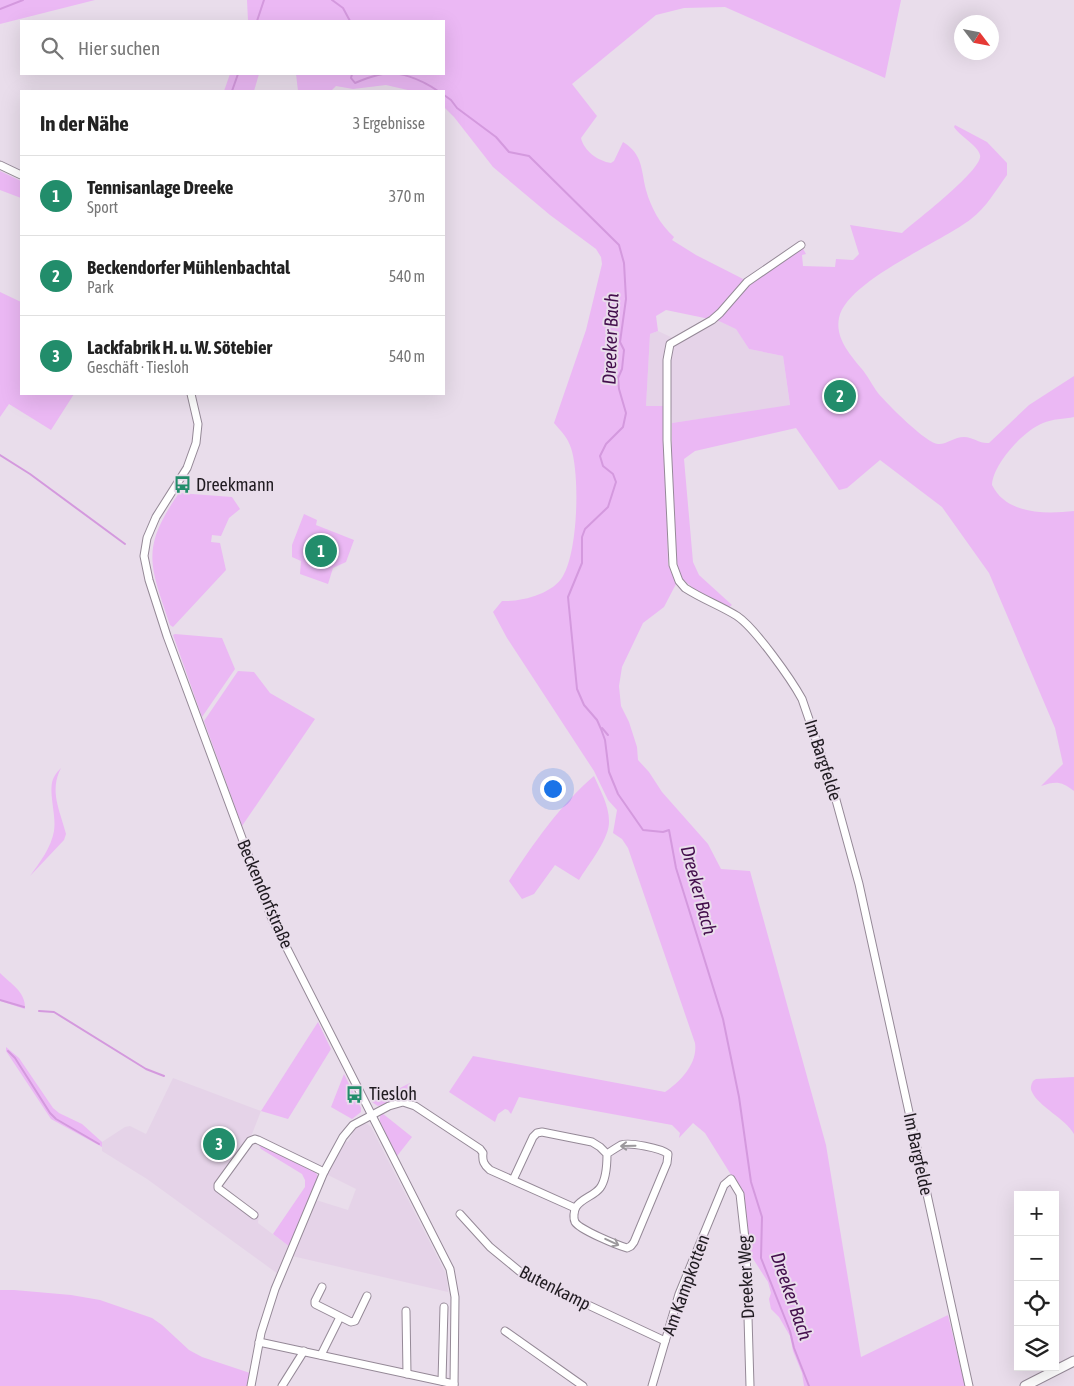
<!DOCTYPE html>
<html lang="de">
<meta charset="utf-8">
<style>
:root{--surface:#fff;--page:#f2f2f2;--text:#222;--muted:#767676;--line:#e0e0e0;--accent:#228d6b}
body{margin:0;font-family:"Asap Condensed",sans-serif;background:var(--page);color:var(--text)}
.controls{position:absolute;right:15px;bottom:15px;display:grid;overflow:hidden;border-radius:0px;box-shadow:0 5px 20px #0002}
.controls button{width:45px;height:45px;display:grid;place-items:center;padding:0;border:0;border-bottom:1px solid var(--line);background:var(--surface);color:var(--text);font:25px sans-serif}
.compass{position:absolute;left:954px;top:15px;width:45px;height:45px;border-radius:50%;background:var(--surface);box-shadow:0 5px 20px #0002;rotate:122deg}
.you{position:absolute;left:552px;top:788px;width:18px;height:18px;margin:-12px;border:4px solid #fff;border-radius:50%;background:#1a73e8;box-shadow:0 0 0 8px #1a73e833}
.badge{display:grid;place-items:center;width:32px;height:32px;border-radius:50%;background:var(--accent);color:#fff;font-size:16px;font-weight:700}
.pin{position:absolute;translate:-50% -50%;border:2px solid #fff;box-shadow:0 1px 5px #0006}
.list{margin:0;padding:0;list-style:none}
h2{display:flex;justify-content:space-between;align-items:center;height:65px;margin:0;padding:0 20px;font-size:21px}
h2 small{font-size:16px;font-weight:400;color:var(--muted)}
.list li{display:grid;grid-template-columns:32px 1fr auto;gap:15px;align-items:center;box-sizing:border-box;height:80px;padding:0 20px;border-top:1px solid var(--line)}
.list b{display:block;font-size:19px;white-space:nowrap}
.list p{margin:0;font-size:16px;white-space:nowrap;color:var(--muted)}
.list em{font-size:16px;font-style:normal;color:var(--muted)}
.icon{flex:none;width:28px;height:28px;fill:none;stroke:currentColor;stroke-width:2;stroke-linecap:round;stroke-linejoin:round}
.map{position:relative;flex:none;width:1074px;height:1386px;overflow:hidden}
.search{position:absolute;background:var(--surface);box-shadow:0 5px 20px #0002;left:20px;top:20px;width:425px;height:55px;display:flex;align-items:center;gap:12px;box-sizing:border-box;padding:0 18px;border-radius:0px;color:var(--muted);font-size:19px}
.panel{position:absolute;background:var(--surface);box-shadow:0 5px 20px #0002;left:20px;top:90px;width:425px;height:305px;border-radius:0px}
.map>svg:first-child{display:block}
.built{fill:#e5d3e8}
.green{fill:#ebb8f4}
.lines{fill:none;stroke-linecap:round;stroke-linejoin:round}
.stream{stroke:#d499de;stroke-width:2}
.minor-casing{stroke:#958997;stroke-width:9}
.major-casing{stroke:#958997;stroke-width:11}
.minor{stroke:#fff;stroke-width:7}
.major{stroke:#fff;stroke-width:9}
.oneway{stroke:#9b989b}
.labels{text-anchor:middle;stroke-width:4;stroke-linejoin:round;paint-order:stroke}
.poi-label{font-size:18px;fill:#201b21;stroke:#e9ddeb;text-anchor:start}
.street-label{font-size:18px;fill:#201b21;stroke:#e9ddeb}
.water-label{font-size:19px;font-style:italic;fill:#440f4d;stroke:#e9ddeb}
</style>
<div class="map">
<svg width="1074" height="1386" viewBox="0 0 1074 1386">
<rect width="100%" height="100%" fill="#e9ddeb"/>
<g class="built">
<path d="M721 316 734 325 749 349 783 356 790 406 672 423 671 406H646L650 334 658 331 673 338 677 342Z"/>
<path d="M173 1078 261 1111 252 1134 215 1183 259 1213 258 1223 290 1247 278 1274 147 1179 102 1151V1142L125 1127 130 1126 146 1134Z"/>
<path d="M360 1124H367L371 1127 445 1272 447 1280 448 1292 292 1256 316 1200 348 1210 356 1189 326 1174 344 1140 348 1142 355 1129Z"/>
</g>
<g class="green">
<path d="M0 0H95L0 24Z"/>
<path d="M247 0H901L885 78 725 7 684 8 656 15 572 84 597 116 581 138C584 151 598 161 611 163L614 161 623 142C643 154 641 170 646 190 651 208 660 224 674 237L672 240 696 255 751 283 802 247 806 254 802 255 803 266 835 267 836 259 853 260 859 254 850 225 902 233C914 222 984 169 980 155 978 146 960 136 954 127L955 125 987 142 1007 163V175C996 190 986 208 971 219 942 242 846 281 839 318 835 338 850 354 861 368 868 376 872 385 878 393 887 404 927 444 938 444 946 445 954 437 964 437 973 437 980 444 989 443L1029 405 1074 376V417C1064 419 1052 419 1043 423 1023 431 993 464 992 485 1007 515 1046 514 1074 511V791C1061 781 1056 781 1041 786L1063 764 1055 728 989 573 942 507 880 460 847 488 839 490 796 428 695 451 684 459 693 562 699 575 732 605 728 608C715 600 693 591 683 579 670 565 672 448 672 423L790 405 783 356 749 349 736 329 719 321 666 310 656 316 658 331 650 334 646 406H664L668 564 676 584 664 607 643 623 622 667 619 686 621 706 629 722 637 747 638 760 649 772 662 792 708 844 721 869 750 871 826 1145 861 1357 948 1315 965 1386H804L802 1373 793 1351 790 1336 779 1317 771 1309 769 1299 771 1293 768 1282 748 1251 743 1194 705 1133 693 1123 679 1138 680 1133 672 1125 519 1097 511 1114 508 1110 505 1109 498 1114 495 1122 449 1092 473 1056 665 1092C681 1081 698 1063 695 1043L628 848 622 839 613 833 617 810 608 800 594 771 507 638 493 612 502 601C521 602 553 594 563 576 578 551 580 475 571 448 568 438 561 431 554 423L586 330 602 264 601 257 596 249 550 215 493 167 454 117 444 107V91H412L386 85 353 89 336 86 331 91H298L296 74H444V21H248Z"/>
<path d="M230 74H259L254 91H224Z"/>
<path d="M0 171 21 181V198L0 190Z"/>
<path d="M0 292 21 302V394H74L51 430 9 404 0 417Z"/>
<path d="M179 493 232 497 240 509 229 518 221 536 212 535 211 542 220 543 226 570 173 627 170 625C150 565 140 549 179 493Z"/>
<path d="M304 514 317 520 316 525 354 540 346 562 333 568 328 584 300 574 301 561 292 557V545Z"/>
<path d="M175 634 222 638 235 669 202 717 173 635Z"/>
<path d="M238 671 254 672 270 693 315 719 242 826 204 721Z"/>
<path d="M61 768C49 791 60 810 66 834L64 840 30 876C40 862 51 848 54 831 57 816 47 789 54 777 56 773 59 770 61 768Z"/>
<path d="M594 776C600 790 609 805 609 821 610 838 588 865 579 880L555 865 534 894 522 899 509 881C533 844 560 805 594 776Z"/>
<path d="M0 973C11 984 26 992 25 1009L0 1001Z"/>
<path d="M318 1022 331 1049 288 1119 261 1111Z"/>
<path d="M6 1047 19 1058 53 1108 59 1113 82 1124 102 1142V1147L51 1119 6 1051Z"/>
<path d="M344 1074 361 1108V1112L352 1119 331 1107Z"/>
<path d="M1074 1077V1134C1066 1119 1038 1106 1032 1092 1030 1088 1031 1085 1033 1081L1036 1079Z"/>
<path d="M410 1083 404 1099 392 1101 378 1106 372 1102Z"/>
<path d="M382 1113 412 1137 397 1156 380 1122V1116Z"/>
<path d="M258 1143 316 1173 318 1177 290 1247 273 1234 305 1187V1180L302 1174 261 1149Z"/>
<path d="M0 1290H14L71 1295 100 1300 152 1318 162 1325 189 1350 202 1357 250 1373V1386H0Z"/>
</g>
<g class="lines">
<g class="stream">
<path d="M332 0 343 8 350 21"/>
<path d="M0 9 23 0"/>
<path d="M257 21 264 0"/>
<path d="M352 74 351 78 355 83C362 80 370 77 378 75 398 69 422 80 438 91"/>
<path d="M232 91 238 74"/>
<path d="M444 95 451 100 457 108 496 137 509 152 529 156 619 245 624 263 626 299 620 342 624 350 622 369 618 378 619 389 626 413 623 427 606 444 600 456 603 466 613 474 616 482 608 507 585 529 582 537V563L568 597 577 689 584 705 597 720 601 729 605 740 609 772 618 794 643 830 663 832 669 830 676 868 723 1019 739 1097 751 1182 762 1217 761 1258 790 1331 794 1348 809 1386"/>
<path d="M0 455 30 474 125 544"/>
<path d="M602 728 608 735"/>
<path d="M0 1000 24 1007"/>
<path d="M39 1011 54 1012 146 1069 164 1076"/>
<path d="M8 1051 15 1058 50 1113 56 1119 99 1144"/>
</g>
<defs>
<g id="minor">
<path d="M0 165 21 175"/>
<path d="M801 245 747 282 720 313 712 320 670 344 667 360V440L673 565 679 581 685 588C702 599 721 606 737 616 755 628 791 679 802 699L833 789 859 884 969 1386"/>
<path d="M191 394 198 424 196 443 187 468 156 517 147 538 144 556 149 580 167 636 272 919 450 1269 455 1297 454 1386"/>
<path d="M513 1180 533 1137 537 1133 542 1132 592 1142 600 1147 607 1154C607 1164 606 1180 600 1188 594 1196 582 1198 576 1207 574 1211 573 1218 575 1222 580 1230 617 1245 627 1248L631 1246 634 1242 667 1163 668 1154C661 1148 629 1142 621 1145 616 1148 611 1151 607 1154"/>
<path d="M460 1214 490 1247 524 1275 665 1341"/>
<path d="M254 1215 218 1188V1185L250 1141 255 1139 258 1140 324 1172"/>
<path d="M322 1287 315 1301V1304L351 1322 355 1321 367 1296"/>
<path d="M406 1311 407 1374"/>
<path d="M505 1331 583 1386"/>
<path d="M259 1342 454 1384"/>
<path d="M321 1355 340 1317"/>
<path d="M442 1381 444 1307"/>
<path d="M251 1386 261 1333 275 1289 324 1172 343 1137 353 1125 389 1106 403 1102 415 1106 480 1149 483 1153C482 1161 484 1165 490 1170L575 1208"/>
<path d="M282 1386 304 1351"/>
<path d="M652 1386 679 1294 724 1185 731 1179 740 1194 746 1248 750 1386"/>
</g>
<path id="major" d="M1025 1386 1074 1361"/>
</defs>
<use href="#minor" class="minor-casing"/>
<use href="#major" class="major-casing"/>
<use href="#minor" class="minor"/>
<use href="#major" class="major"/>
</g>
<defs><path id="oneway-shaft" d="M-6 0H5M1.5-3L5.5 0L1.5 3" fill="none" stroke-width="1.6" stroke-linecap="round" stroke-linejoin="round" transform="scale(1.25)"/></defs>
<g class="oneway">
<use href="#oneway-shaft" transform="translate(628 1146) rotate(179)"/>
<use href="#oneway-shaft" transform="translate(612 1242) rotate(25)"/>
</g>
<defs>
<symbol id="bus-bare" viewBox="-9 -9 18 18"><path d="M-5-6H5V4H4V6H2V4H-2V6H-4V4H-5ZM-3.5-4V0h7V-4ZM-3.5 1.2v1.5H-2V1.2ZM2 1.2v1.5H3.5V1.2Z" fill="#228d6b" stroke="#e9ddeb" stroke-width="2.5" paint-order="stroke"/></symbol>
</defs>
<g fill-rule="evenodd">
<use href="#bus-bare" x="170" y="472" width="25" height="25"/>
<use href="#bus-bare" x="342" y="1082" width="25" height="25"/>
</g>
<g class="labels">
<g class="poi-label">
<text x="196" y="491">Dreekmann</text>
<text x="369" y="1100">Tiesloh</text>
</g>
<g class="street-label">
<text transform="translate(823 760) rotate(72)" y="6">Im Bargfelde</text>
<text transform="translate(265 894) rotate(67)" y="6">Beckendorfstraße</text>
<text transform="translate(918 1154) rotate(78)" y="6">Im Bargfelde</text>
<text transform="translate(746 1277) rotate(-93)" y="6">Dreeker Weg</text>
<text transform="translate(686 1285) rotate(-70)" y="6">Am Kampkotten</text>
<text transform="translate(555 1288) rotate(27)" y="6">Butenkamp</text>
</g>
<g class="water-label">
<text transform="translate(610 339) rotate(-88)" y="7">Dreeker Bach</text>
<text transform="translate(699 890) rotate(75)" y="7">Dreeker Bach</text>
<text transform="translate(792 1296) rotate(71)" y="7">Dreeker Bach</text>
</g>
</g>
</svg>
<div class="controls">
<button>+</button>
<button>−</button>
<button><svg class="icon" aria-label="locate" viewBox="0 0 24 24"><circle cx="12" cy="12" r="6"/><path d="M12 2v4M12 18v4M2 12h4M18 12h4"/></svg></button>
<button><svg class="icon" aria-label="layers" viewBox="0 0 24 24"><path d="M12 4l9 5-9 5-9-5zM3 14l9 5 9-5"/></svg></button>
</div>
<svg class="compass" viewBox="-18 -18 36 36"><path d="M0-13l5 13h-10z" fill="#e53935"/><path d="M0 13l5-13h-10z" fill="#767676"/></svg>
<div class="you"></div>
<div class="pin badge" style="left:321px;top:551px">1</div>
<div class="pin badge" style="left:840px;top:396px">2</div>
<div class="pin badge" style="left:219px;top:1144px">3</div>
<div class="search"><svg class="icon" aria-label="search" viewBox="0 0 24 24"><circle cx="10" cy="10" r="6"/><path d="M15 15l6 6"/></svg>Hier suchen</div>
<section class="panel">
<h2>In der Nähe<small>3 Ergebnisse</small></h2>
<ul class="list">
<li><span class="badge">1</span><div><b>Tennisanlage Dreeke</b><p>Sport</p></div><em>370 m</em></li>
<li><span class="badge">2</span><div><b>Beckendorfer Mühlenbachtal</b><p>Park</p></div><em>540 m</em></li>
<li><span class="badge">3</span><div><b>Lackfabrik H. u. W. Sötebier</b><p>Geschäft · Tiesloh</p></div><em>540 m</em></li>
</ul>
</section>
</div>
